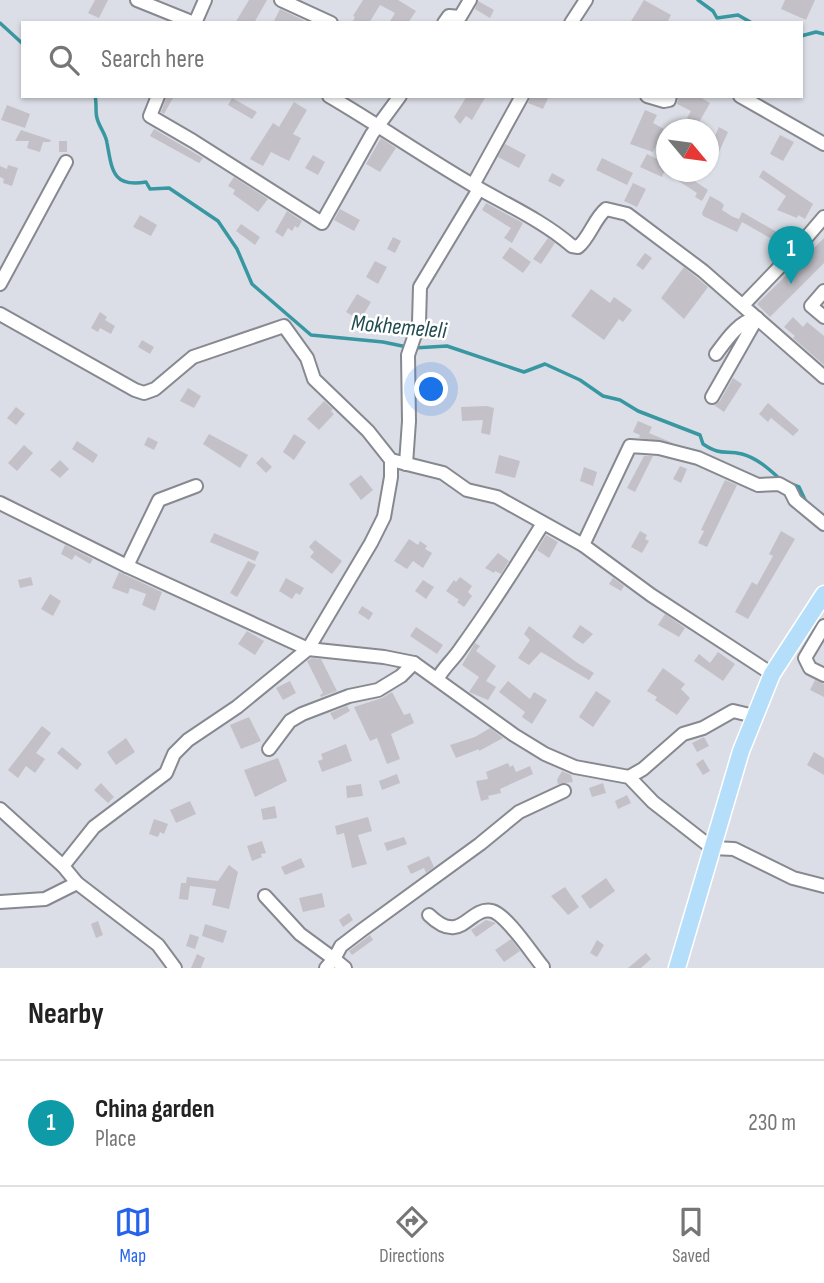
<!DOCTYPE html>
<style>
:root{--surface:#fff;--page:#f6f6f6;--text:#222;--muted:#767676;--line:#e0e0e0;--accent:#2563eb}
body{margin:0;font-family:"Sofia Sans Condensed",sans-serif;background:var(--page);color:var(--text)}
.compass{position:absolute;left:656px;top:119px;width:63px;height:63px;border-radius:50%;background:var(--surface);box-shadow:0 2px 5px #0004;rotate:119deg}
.you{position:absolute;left:432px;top:390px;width:24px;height:24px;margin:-18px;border:5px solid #fff;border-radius:50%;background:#1a73e8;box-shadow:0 0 0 10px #1a73e833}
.badge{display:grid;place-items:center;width:46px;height:46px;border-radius:50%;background:var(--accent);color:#fff;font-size:23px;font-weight:700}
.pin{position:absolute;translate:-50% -58px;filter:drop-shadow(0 2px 4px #0008)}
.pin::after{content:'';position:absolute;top:37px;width:24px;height:21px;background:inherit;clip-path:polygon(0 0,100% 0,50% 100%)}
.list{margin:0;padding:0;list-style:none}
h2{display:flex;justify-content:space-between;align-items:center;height:91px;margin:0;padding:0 28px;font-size:30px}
h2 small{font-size:23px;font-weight:400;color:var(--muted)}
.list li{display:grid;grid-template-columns:46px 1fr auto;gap:21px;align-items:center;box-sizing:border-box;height:126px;padding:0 28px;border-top:2px solid var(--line)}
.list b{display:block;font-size:26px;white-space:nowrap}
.list p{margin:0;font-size:23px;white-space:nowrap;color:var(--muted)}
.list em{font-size:23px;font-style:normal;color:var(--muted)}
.icon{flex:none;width:38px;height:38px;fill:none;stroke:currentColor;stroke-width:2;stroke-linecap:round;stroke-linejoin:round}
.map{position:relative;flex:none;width:824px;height:968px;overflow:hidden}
.search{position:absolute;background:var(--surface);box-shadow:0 2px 5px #0004;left:21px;right:21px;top:21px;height:77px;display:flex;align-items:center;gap:18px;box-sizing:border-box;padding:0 24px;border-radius:0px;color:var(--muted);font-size:26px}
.sheet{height:217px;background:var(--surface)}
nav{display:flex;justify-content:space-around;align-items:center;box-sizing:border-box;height:98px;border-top:2px solid var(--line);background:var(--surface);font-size:19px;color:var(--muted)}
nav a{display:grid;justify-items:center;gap:4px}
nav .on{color:var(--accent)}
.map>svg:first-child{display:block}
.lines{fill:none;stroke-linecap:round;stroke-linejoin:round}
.stream{stroke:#3897a1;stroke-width:3.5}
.building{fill:#c4c0c8}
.minor-casing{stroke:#878990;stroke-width:16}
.major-casing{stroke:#fff;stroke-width:19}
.minor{stroke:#fff;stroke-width:12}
.major{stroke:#b5defa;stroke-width:16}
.labels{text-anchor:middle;stroke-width:5;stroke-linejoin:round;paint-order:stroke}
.water-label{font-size:23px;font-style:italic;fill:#224c50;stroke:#fff}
</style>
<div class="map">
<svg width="824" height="968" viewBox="0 0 824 968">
<rect width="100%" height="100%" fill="#dbdee6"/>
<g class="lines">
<g class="stream">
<path d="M698 0 713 11 717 18 738 15 752 23"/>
<path d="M0 23 23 44"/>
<path d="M801 36 816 32 824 34"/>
<path d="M95 96C97 104 95 111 97 118 99 127 106 134 107 143 112 169 112 188 146 182L150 189 169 188 218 221 237 249 252 284 311 335 383 342 407 347"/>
<path d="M414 348 447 346 524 372 545 364 580 380 603 396 620 400 638 411 700 435 703 444C721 456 725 450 742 454 757 458 769 469 780 479"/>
<path d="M791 484 799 487 807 504"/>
</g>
</g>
<g class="building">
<path d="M95 0H108L99 18 88 13Z"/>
<path d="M249 0H267L254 23H235Z"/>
<path d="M363 0H398L416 11 408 23H389L395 13 380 5 369 23H352L355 17 353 16Z"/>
<path d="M644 0 671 15 667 23H630Z"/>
<path d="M785 0H815L806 20 781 9Z"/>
<path d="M478 1 494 10 490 18 475 9Z"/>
<path d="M280 9 305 21 304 23H273Z"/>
<path d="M167 96H174L164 114 161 112Z"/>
<path d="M467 96H486L472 120 466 116 460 124 454 117Z"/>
<path d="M531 96H549L543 109 528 103Z"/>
<path d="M679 96H698L710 103 698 124 687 118 691 111 677 104Z"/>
<path d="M232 98 257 112 252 119 228 105Z"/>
<path d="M294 102 307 110 293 134 301 138 289 161 271 152 263 166 250 159 273 123 279 127Z"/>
<path d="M7 105 30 114 25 128 1 120Z"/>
<path d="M645 110 657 115 653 123 664 129 653 152 630 144Z"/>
<path d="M719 127 728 132 709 174V135L714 138Z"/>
<path d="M154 129 203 158 199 163 150 136Z"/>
<path d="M21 130 51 140 50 142H43L40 152 27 148 29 141H15Z"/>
<path d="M780 135 794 142 783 161 770 154Z"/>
<path d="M381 138 396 148 380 172 366 164Z"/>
<rect x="59" y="141" width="8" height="11"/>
<path d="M505 144 526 155 519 168 498 157Z"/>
<path d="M647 154 667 164 662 177 640 167Z"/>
<path d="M313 155 325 162 318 175 305 168Z"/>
<path d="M602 158 633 173 627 185 596 170Z"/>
<path d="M8 165 18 168 12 186 3 183 4 179 0 177V166L7 169Z"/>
<path d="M763 170 813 204 805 219 798 215 797 218 777 210 786 196 759 177Z"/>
<path d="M665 172H681L708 190 702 201 695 197 697 193Z"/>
<path d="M552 173 565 180 560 187 548 181Z"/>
<path d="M234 177 268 199 258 212 233 194 235 190 228 186Z"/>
<path d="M633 183 646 189 637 207 624 201Z"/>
<path d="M710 196 721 202 724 205 722 210 733 217 739 219 742 212 789 239 784 246 742 222 737 232 703 216 702 213Z"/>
<path d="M486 203 523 223 512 243 504 238 511 228 482 210Z"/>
<path d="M340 209 360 220 354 231 334 220Z"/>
<path d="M287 211 302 221 298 228 295 226 292 231 288 228 283 237 275 232Z"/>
<path d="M140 215 157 225 151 236 133 227Z"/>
<path d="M241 224 260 237 255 245 236 231Z"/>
<path d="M393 237 401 241 395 253 387 249Z"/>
<path d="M548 238 555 243 541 264 533 259Z"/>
<path d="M824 238V263L770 317 757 304Z"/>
<path d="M510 247 531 262 523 273 502 258Z"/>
<path d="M645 253 652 258 643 270 636 265Z"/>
<path d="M375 261 387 267 378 284 366 277Z"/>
<path d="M684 267 708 287 684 319 661 298Z"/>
<path d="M591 289 610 303 614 297 632 310 623 322 619 319 604 340 571 316Z"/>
<path d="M357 294 371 302 360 320 346 312Z"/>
<path d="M100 312 107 317 105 320 115 326 111 334 100 328 98 332 91 328Z"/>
<path d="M793 317 803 327 807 322 824 336V365L793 338 795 336 784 327Z"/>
<path d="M142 340 154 347 150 354 138 347Z"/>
<path d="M733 378 742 384 724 412 714 405 720 401Z"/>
<path d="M188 388 201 396 194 408 180 401Z"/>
<path d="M324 401 333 409 331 411 334 414 319 430 307 419Z"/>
<path d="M768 403 799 430 793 436 771 418 768 422 759 414Z"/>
<path d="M487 406 494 408 490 435 481 433 483 420 462 421 461 407Z"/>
<path d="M16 407 25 414 16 425 7 418Z"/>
<path d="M638 421 652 427 649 433 673 443 639 438 640 435 633 432Z"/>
<path d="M209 434 248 455 240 468 203 444Z"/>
<path d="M294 434 306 442 294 460 283 452Z"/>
<path d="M148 437 158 442 154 450 144 445Z"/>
<path d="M77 441 98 455 93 463 72 449Z"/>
<path d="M24 445 33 453 17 471 8 463Z"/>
<path d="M499 455 520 461 515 478 495 473Z"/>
<path d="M644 456H653L635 492 627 488Z"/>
<path d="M262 457 272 467 266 473 256 463Z"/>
<path d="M60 460 69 469 60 478 50 470Z"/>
<path d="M680 466 687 469 681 483 673 479Z"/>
<path d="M584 467 597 472 593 486 580 481Z"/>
<path d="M361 475 373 490 361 500 349 484Z"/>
<path d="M725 480 737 485 707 547 698 543 704 531 701 530Z"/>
<path d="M640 531 647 535 645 539 649 541 642 553 631 547Z"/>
<path d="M781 531 795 539 748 619 735 612 752 582 757 585 773 556 769 554Z"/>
<path d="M214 533 259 552 255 561 210 542Z"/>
<path d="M546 535 558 542 549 558 537 550Z"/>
<path d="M409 539 418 545 420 541 427 546 425 549 432 553 423 568 413 561 407 569 394 561Z"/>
<path d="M315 540 342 561 332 574 310 557 314 552 309 547Z"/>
<path d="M65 545 93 559 90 564 75 555 72 560 61 554Z"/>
<path d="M498 553 509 561 501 574 495 571 494 573 485 568Z"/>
<path d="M248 561 256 565 237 597 230 593Z"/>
<path d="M119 572 162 592 155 611 142 605 146 594 130 588 128 594 112 588Z"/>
<path d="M31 577 33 585 20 588 18 580Z"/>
<path d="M460 577 472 586 468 592 472 596 464 607 457 602 459 600 446 591 454 580 456 582Z"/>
<path d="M286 578 304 588 300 595 296 593 292 599 279 591Z"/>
<path d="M613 578 624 586 621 591 609 584Z"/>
<path d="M423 580 434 587 426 599 415 591Z"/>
<path d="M50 594 61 601 53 616 41 609Z"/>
<path d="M362 606 373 613 369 620 358 613Z"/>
<path d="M665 614 685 628 679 637 658 625Z"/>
<path d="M580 625 593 634 583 644 572 637Z"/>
<path d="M529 626 576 662 594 673 589 680 541 652 529 665 518 658 530 640 524 634Z"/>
<path d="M416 627 443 645 437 654 410 636Z"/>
<path d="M247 631 264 641 255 655 238 644Z"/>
<path d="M475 643 480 646 476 651 496 666 486 681 496 687 488 700 469 692 479 677 462 665Z"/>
<path d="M718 652 735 664 723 681 694 661 699 654 710 663Z"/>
<path d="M312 658 321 659 337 691 321 697 320 695 323 693 307 661Z"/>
<path d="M663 668 685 684 681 689 690 698 677 715 655 700 657 697 647 691Z"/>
<path d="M815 680 824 684V697L810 690Z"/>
<path d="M290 681 296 693 283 700 276 688Z"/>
<path d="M508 681 530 699 534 692 547 700 532 724 522 717 525 712 499 692Z"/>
<path d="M596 691 611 701 593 727 579 717Z"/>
<path d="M392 692 404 715 410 713 414 723 391 734 400 759 387 764 377 738 370 741 354 707 382 698Z"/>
<path d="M347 706 350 711 334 720 330 713Z"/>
<path d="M249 717 261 741 241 749 230 725Z"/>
<path d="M42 726 51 733 36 753 45 759 35 773 26 766 18 778 8 770Z"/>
<path d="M490 728 503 738 479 751V749L456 758 450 745 475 737Z"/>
<path d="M704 737 709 746 697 752 692 743Z"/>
<path d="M126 738 135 752 116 765 107 752Z"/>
<path d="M346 744 352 761 322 772 318 761 323 759 321 754Z"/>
<path d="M62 747 82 764 77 770 57 753Z"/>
<path d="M814 752 824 758V775L807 765Z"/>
<path d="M278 758 287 781 255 797 244 770Z"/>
<path d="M703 759 710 771 703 775 696 764Z"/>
<path d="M508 763 510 767 513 765 516 772 530 766 533 774 500 789 501 793 488 796 489 799 481 801 476 781 488 779 486 772Z"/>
<path d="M562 771 571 775 573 782 558 784 557 780Z"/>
<path d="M397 774 400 783 382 790 379 781Z"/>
<path d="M101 783 114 797 108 803 94 790Z"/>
<path d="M603 783 606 793 592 797 589 788Z"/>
<path d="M361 784 363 796 347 798 346 786Z"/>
<path d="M627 795 631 803 618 809 615 801Z"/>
<path d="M190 801 196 814 176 823 170 810Z"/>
<path d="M275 806 277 818 263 820 261 809Z"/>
<path d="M368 817 372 831 358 835 367 864 352 868 344 833 337 835 335 826Z"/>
<path d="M154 819 168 824 164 834 160 832 158 837 149 834Z"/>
<path d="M404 837 407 844 387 851 384 843Z"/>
<path d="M262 841 266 853 261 854 262 857 252 861 247 846Z"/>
<path d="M429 856 434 867 426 873 424 868 411 874 407 866Z"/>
<path d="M301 858 305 867 285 875 281 867Z"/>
<path d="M229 865 238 872 229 909 212 905 216 889 190 886 188 900 179 899 181 883H186L187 877 218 881Z"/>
<path d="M606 878 615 891 590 909 581 896Z"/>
<path d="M565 887 579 907 568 915 551 896Z"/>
<path d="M322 893 325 907 303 912 299 898Z"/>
<path d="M349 913 353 920 343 927 339 920Z"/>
<path d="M486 920 496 923 476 937 471 930Z"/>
<path d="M98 921 103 935 96 938 91 924Z"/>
<path d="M205 924 227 931 223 943 202 936Z"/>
<path d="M190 934 199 937 195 949 186 946Z"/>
<path d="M370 935 373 940 352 955 349 951Z"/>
<path d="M511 939 520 951 504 962 495 950Z"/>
<path d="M597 940 604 945 597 957 590 953Z"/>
<path d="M646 953 651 959 641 968H628Z"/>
<path d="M197 954 205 958 201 968H191Z"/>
</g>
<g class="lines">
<defs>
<g id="minor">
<path d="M137 0 194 23"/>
<path d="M281 0 331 23"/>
<path d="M195 23 205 0"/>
<path d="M444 23 449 16 460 17 470 0"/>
<path d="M571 23 586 0"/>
<path d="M158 96 150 116 193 141 322 223 372 134 400 96"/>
<path d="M329 96C377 124 423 156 471 184 505 204 542 220 572 246L578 247C590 237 594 219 606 209L627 214 703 271 824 377"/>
<path d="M647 96 664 101 669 100 670 96"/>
<path d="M740 96 824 144"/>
<path d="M473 185 522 96"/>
<path d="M0 284 66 162"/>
<path d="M824 291 811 306 824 317"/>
<path d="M743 305 794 252 824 217"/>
<path d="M0 314 135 390 144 393 155 389 193 357 284 326 307 358 314 379 368 431 391 460 443 473 467 490 497 497 583 545 651 595 772 674"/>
<path d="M712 397 757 318C739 321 727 339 716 354"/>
<path d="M406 464 409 421 408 355 419 323 420 287 479 189"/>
<path d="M0 503 127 566 308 649 384 657 414 663 514 735 545 754 575 767 629 777 653 802 712 848 734 849 793 878 824 886"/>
<path d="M583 545 630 446 659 448 698 458 758 485 779 484 790 490 795 500 824 524"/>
<path d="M127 566 159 500 196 486"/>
<path d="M824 626 805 658 810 668 824 675"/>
<path d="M438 678C444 667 454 659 461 648 490 608 516 567 542 525"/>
<path d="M269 749 290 721 302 714 349 696 378 690 401 676 414 663"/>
<path d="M629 777 643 769 683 734 703 728 733 711 754 716"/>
<path d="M0 809 63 866 77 883 158 945 175 968"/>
<path d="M63 866 94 827 166 773 174 754 188 740 237 707 308 649 371 543 384 517 391 477V460"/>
<path d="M265 896 300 934 334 959 341 946 362 930 480 844 519 812 564 791"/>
<path d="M0 902 45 899 77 883"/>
<path d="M429 915C462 947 468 906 492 911 507 915 532 954 543 967L542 968"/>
<path d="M326 968 334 959 345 968"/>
</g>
<path id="major" d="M677 968 741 751 772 674 824 594"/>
</defs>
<use href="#minor" class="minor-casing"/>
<use href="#major" class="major-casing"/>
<use href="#minor" class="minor"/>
<use href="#major" class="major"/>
</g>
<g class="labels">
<g class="water-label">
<text transform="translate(399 326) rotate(5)" y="8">Mokhemeleli</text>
</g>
</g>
</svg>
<svg class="compass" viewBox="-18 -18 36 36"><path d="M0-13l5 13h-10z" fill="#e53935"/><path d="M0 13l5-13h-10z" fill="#767676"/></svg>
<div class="you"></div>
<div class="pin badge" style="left:791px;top:284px;background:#0f9aa8">1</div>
<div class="search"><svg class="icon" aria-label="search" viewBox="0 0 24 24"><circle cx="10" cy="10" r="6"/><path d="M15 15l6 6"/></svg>Search here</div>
</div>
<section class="sheet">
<h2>Nearby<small></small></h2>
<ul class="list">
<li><span class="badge" style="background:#0f9aa8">1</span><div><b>China garden</b><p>Place</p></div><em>230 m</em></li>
</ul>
</section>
<nav>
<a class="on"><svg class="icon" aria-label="map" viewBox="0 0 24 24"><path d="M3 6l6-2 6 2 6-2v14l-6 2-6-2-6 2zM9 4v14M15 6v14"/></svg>Map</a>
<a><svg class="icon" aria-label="directions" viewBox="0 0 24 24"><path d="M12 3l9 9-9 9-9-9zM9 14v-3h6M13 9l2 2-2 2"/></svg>Directions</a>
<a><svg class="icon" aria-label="saved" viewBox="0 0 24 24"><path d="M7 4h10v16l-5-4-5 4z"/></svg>Saved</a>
</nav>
